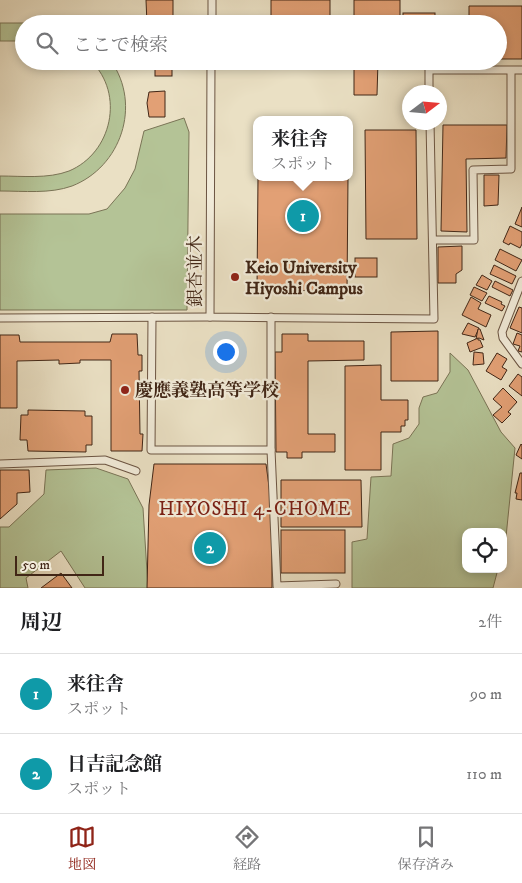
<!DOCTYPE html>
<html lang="ja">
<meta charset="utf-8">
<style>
:root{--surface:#fff;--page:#f6f6f6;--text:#202124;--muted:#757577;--line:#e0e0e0;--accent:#8f2418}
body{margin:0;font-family:"IM FELL DW Pica","Noto Serif JP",serif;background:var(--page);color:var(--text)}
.controls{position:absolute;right:15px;bottom:15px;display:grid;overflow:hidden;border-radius:10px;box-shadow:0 2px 8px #0003}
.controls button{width:45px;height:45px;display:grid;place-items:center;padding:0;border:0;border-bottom:1px solid var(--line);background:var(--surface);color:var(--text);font:25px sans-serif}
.compass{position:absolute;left:402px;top:85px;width:45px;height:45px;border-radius:50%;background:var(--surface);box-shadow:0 2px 8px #0003;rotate:74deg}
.scale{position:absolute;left:15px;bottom:12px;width:89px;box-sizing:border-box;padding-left:5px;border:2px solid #412616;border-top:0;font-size:14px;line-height:18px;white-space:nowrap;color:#412616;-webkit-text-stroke:4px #f1ebd9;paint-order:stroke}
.you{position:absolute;left:225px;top:351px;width:18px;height:18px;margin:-12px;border:4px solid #fff;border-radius:50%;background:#1a73e8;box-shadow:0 0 0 8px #1a73e833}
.badge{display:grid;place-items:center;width:32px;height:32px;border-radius:50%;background:var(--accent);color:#fff;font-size:16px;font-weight:700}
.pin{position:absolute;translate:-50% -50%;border:2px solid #fff;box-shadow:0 1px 5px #0006}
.popup{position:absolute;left:253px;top:116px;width:100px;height:65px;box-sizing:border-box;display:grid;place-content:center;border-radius:10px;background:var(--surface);filter:drop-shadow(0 1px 4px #0005);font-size:16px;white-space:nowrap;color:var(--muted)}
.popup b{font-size:19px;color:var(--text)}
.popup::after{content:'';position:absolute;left:50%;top:100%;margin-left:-10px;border:10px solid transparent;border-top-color:var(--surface)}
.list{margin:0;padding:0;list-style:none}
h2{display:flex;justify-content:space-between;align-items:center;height:65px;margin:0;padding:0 20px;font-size:21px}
h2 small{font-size:16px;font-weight:400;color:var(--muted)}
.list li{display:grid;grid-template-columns:32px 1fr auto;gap:15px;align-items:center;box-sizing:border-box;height:80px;padding:0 20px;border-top:1px solid var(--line)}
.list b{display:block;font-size:19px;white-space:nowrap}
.list p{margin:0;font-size:16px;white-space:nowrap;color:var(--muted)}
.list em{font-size:16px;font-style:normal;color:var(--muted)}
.icon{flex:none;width:28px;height:28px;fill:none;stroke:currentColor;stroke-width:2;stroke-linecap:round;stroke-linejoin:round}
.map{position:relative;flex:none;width:522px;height:588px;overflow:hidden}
.search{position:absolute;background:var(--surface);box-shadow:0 2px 8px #0003;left:15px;right:15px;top:15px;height:55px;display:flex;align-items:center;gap:12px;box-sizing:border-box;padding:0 18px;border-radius:28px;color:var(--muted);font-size:19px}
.sheet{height:225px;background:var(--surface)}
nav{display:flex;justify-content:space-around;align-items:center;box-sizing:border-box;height:70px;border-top:1px solid var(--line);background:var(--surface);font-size:14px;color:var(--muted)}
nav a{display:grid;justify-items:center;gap:2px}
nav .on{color:var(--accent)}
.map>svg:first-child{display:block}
.green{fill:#b4c396;stroke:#7a7456}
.building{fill:#e2a075;stroke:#412616}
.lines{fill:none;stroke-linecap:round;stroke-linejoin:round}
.lane-casing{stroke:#6b5442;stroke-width:9}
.lane{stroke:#f1ebd9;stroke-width:7}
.poi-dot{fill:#8f2418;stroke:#f1ebd9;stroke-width:2}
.labels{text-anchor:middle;stroke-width:4.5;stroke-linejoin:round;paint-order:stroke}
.poi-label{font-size:18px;font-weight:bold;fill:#412616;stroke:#f1ebd9;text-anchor:start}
.street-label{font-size:18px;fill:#412616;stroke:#f1ebd9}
.neighbourhood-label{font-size:19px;letter-spacing:1px;fill:#7a1f14;stroke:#f1ebd9}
</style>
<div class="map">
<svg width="522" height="588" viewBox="0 0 522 588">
<rect width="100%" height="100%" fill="#eae0c4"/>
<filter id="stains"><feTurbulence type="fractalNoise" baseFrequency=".004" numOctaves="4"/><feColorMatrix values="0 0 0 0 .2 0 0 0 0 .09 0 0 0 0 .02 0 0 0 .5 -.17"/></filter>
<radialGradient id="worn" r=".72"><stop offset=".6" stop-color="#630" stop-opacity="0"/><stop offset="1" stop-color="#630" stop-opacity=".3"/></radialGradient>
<g class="green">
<path d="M0 23H105V24H24V41H0Z"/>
<path d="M91 61H111C142 105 121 167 72 186 50 194 24 191 0 191V176C22 176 48 179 69 171 112 153 125 94 91 61Z"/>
<path d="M184 118 189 132 187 310H0V214H89L107 209 125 188 135 169 144 131Z"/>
<path d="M450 353 468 370 501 432 515 448 506 537 503 547V532H466V569H498L493 588H352V542L367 539 371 477 391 476 393 444 409 438 419 424V408L423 397 437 393 450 372Z"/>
<path d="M96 468 128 479 143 508 148 588H85L61 551 26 578 28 588H0V527H9L44 494 46 470Z"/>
</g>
<g class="building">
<path d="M146 0H173V24H147Z"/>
<rect x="271" y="0" width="59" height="24"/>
<path d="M354 0H400V16H377V24H354Z"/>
<path d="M469 6H522V59H498V24H469Z"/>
<rect x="403" y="13" width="32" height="11"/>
<rect x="155" y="61" width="17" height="15"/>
<path d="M354 61H378L377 95H354Z"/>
<path d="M165 91V117H149L147 103 149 92Z"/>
<path d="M443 125H507L506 158 466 159 467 232 441 231Z"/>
<path d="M365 130H416L417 239H366Z"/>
<path d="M484 175H499L498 205 484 206Z"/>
<path d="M258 177H348L347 291 257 290Z"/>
<path d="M522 207V227L515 224Z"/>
<path d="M510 226 522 232V244L520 248 510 243 509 245 503 242Z"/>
<path d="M462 246V270L456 274V283H438V247Z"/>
<path d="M500 249 522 260 516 271 495 260Z"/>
<rect x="355" y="258" width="22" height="19"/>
<path d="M494 265 516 276 512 284 490 274Z"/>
<path d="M482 275 492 281 487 290 476 285Z"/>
<path d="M495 281 513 290 510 296 492 287Z"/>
<path d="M474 287 487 293 482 301 470 295Z"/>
<path d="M489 296 502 302 501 304 505 306 502 311 485 303Z"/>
<path d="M471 297 481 303 478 309 491 315 486 327 462 315Z"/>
<path d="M519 307 522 308V333L510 328Z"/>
<path d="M468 323 479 328 475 337 462 334Z"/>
<path d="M478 329H480L484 340 479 338 476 339Z"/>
<path d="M438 331V381H391V332Z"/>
<path d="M517 333 522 335V352L518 351 520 346 513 344Z"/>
<path d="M112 334H137L138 355H142V371H139L140 434H143L142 451H111V360H80V363L59 364V360L17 361V408H0V335H19L20 342H110Z"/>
<path d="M282 334H308V341H364V360L308 361V434H335V452H302V458H287V452H276L275 352H282Z"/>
<path d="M478 338V340H480L483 347 470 352 467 343Z"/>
<path d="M474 352 483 353 484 364 473 365Z"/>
<path d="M497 353 507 359 502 367 507 370 501 380 486 371Z"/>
<path d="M381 365V400H408V420H405V426H401V432H381V470H345V366Z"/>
<path d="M518 374 522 377V396L509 386Z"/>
<path d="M503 388 517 402 508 412 511 414 502 423 493 415 502 407 493 399Z"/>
<path d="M28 410 85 411V416H92V445H86V452L28 451 27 440H20L21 415H28Z"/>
<path d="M521 444 522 445V459L516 455Z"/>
<path d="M154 464H266L272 509V588H147L149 505Z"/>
<path d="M0 470H29L30 492 17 493V504L0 519Z"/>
<path d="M520 473H522V500L516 499 517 493H515Z"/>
<path d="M281 480H361L362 527H281Z"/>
<rect x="281" y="530" width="64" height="43"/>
<path d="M61 573 72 588H41Z"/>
</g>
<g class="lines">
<defs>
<g id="lane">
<path d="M212 24V0"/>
<path d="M211 61 210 317 434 319 430 122"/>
<path d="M429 92V70H522"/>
<path d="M433 240H474L473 170 511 169V71"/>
<path d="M522 281 502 332 503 338 522 364"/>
<path d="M152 317 151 450H271V317"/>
<path d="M0 318 210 317"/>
<path d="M271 450 277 586 336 584"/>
<path d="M0 464 105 460 136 471"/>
</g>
</defs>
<use href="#lane" class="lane-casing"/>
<use href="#lane" class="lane"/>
</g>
<g class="poi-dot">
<circle cx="235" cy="277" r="5"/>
<circle cx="125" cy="390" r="5"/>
</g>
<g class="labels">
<g class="poi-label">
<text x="245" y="273">Keio University<tspan x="245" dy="21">Hiyoshi Campus</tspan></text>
<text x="135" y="396">慶應義塾高等学校</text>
</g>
<g class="street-label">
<text transform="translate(195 271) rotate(-90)" y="6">銀杏並木</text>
</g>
<g class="neighbourhood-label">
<text x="255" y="515">HIYOSHI 4-CHOME</text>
</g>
</g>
<rect width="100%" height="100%" filter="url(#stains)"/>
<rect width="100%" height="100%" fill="url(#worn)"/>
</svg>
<div class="controls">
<button><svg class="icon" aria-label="locate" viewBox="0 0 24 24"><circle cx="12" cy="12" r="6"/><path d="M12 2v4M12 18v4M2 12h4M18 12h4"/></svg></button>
</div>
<svg class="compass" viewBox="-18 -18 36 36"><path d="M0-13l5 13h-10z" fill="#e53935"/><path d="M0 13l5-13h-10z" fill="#757577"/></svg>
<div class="scale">50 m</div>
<div class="you"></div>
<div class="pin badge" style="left:303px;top:216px;background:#0f9aa8">1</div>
<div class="popup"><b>来往舎</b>スポット</div>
<div class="pin badge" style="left:210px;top:548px;background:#0f9aa8">2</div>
<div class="search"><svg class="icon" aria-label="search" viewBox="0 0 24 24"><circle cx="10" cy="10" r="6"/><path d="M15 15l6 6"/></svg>ここで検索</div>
</div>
<section class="sheet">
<h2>周辺<small>2件</small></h2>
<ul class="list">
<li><span class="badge" style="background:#0f9aa8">1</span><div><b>来往舎</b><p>スポット</p></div><em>90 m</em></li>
<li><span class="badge" style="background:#0f9aa8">2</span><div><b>日吉記念館</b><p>スポット</p></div><em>110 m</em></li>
</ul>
</section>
<nav>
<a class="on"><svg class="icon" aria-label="map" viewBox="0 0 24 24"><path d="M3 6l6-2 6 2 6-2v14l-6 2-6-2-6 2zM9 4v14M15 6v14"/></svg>地図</a>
<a><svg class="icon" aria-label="directions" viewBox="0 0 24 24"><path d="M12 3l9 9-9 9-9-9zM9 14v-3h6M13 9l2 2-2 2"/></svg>経路</a>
<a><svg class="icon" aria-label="saved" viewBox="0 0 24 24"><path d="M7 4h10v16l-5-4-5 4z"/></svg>保存済み</a>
</nav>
